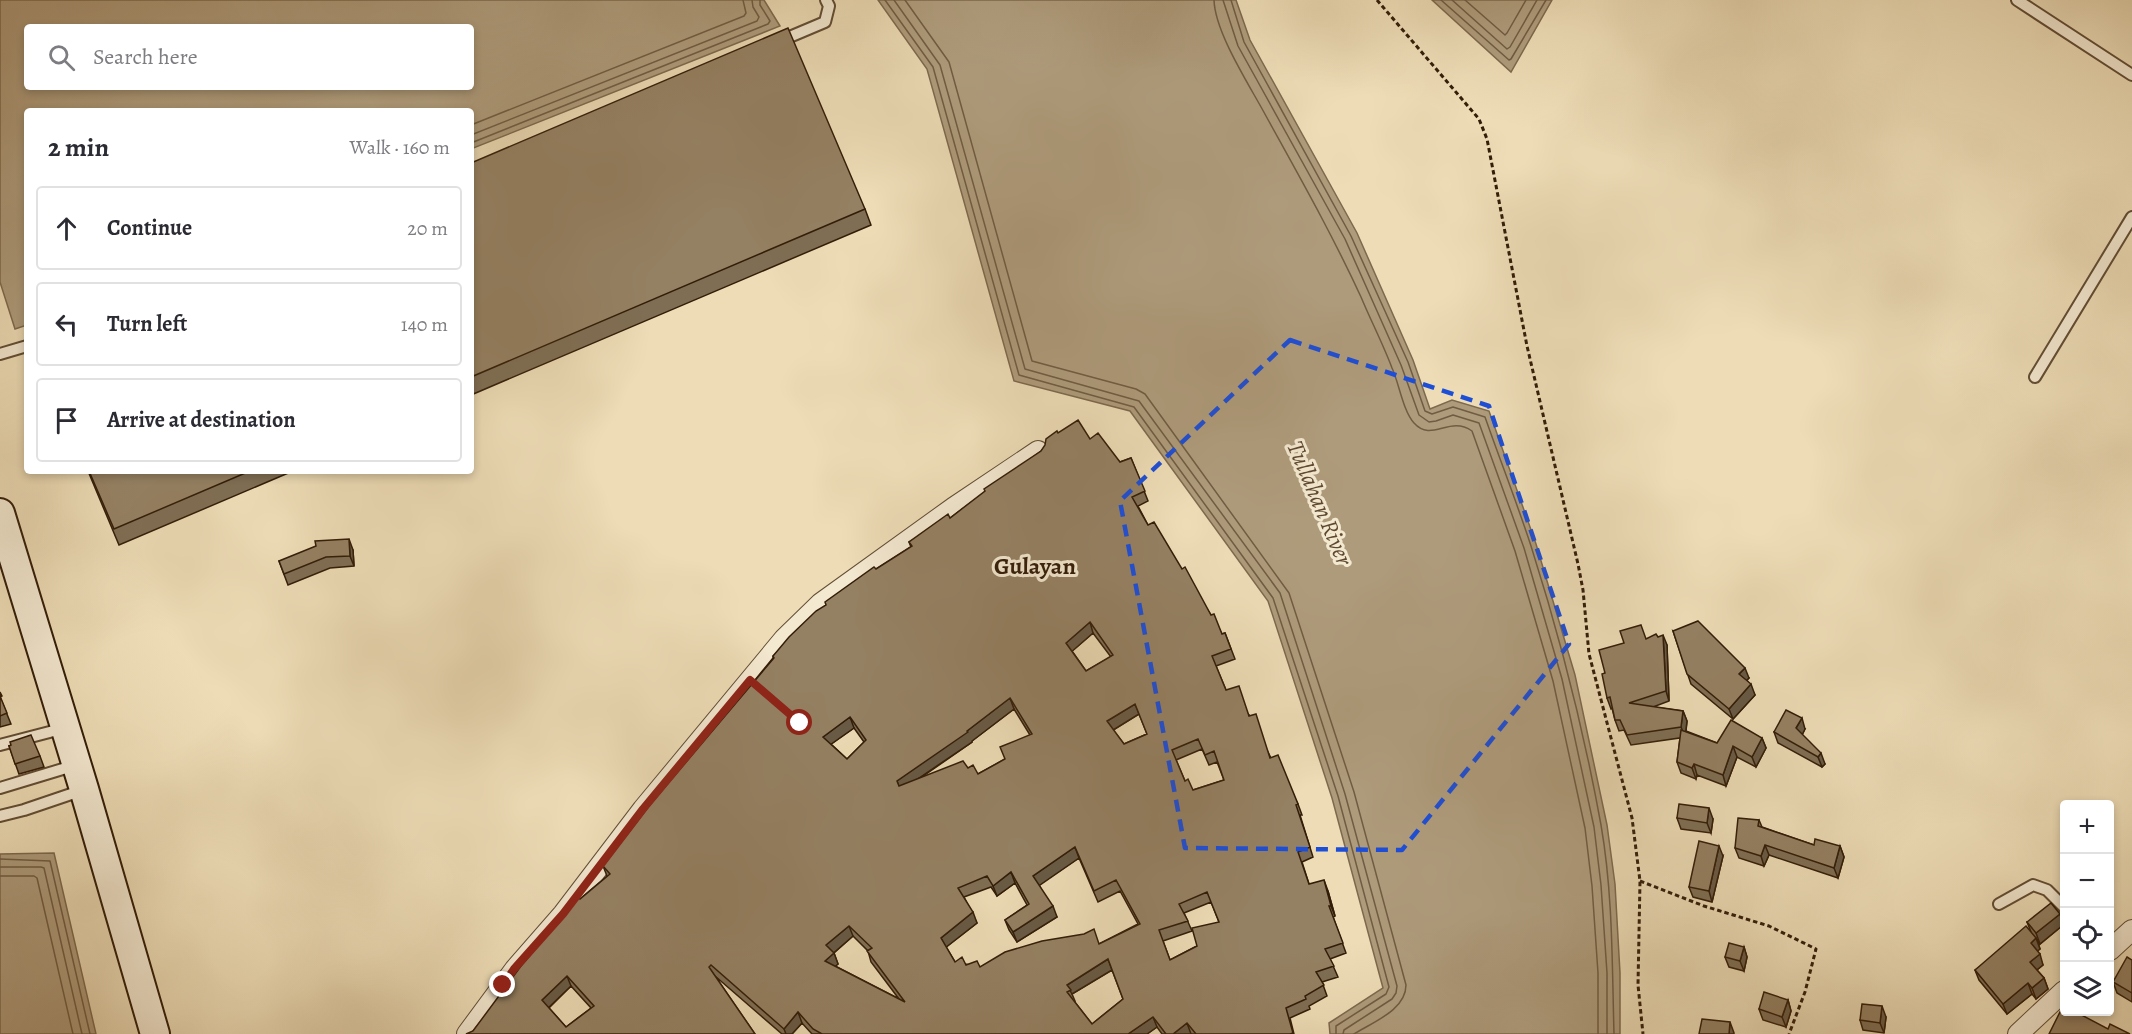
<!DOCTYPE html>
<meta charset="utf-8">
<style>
:root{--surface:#fff;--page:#f2f2f3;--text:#2b2b33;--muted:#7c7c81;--line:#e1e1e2}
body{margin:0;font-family:Alegreya,serif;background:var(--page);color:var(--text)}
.controls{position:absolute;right:18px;bottom:18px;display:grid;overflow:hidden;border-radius:6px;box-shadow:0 3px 9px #0003}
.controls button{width:54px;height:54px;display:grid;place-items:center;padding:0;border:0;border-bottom:2px solid var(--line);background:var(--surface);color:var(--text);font:30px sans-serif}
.stop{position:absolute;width:18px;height:18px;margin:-14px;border:4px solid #8f2418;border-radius:50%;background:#fff}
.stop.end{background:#8f2418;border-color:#fff;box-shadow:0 2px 6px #0008}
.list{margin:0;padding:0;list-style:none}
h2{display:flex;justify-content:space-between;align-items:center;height:78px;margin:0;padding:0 24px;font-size:26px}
h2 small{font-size:20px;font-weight:400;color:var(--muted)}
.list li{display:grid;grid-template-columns:39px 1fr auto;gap:18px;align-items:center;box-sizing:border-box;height:84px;margin:0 12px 12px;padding:0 12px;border:2px solid var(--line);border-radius:6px}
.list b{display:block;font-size:22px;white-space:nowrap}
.list em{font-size:20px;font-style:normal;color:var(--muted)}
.icon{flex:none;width:33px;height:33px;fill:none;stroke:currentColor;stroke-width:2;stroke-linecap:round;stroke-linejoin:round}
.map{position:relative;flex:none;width:2132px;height:1034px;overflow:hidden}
.search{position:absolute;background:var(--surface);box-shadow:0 3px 9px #0003;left:24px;top:24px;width:450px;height:66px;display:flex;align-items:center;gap:15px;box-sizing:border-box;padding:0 21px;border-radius:6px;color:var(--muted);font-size:22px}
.panel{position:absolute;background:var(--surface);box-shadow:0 3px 9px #0003;left:24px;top:108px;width:450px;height:366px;border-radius:6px}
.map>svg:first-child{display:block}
.water{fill:#ae9b7b;stroke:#7d694d;stroke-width:1.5;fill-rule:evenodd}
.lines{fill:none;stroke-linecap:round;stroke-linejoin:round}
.shore{stroke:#705c42;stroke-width:1.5}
.service-casing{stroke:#624d34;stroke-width:14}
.minor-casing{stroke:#624d34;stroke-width:22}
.secondary-casing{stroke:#331d08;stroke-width:32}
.path{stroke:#331d08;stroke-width:3;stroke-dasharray:4.5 3;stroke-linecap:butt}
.service{stroke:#f3e8d0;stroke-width:10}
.minor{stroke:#f3e8d0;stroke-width:20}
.secondary{stroke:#f3e8d0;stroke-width:28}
.wall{fill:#7f6e54;stroke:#331d08;stroke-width:1.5;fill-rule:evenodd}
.shaded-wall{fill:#685a45;stroke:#331d08;stroke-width:1.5}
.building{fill:#948062;stroke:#331d08;stroke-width:1.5;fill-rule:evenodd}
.route{stroke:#8f2418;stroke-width:8}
.marked{fill:none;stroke:#1d4ed8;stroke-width:4.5;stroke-dasharray:12 8;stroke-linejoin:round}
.labels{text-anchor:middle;stroke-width:6;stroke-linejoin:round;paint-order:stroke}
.water-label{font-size:24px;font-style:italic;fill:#5e4930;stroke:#f3e8d0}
.neighbourhood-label{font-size:24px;font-weight:bold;fill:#331d08;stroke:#f3e8d0}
</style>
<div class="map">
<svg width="2132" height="1034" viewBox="0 0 2132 1034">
<rect width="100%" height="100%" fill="#eddcb6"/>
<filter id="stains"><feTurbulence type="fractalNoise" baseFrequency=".00333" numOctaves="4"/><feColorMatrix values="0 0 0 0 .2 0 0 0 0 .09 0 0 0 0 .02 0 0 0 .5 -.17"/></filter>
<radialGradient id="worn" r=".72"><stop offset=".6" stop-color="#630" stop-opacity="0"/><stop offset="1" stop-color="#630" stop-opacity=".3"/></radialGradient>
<g class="water">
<path d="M0 0H764L780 26 471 149V111H27V325L15 329 0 282ZM27 27H471V87H27Z"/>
<path d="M878 0H1236L1250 40 1357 233 1413 360 1430 409 1452 400 1489 411 1536 544 1575 675 1607 825 1615 884 1620 973V1034H1330L1329 1023 1383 988 1332 798 1268 601 1130 411 1014 381 927 69Z"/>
<path d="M1432 0H1552L1511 72Z"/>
<path d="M54 853 96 1034H0V854Z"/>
</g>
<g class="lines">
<g class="shore">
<path d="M885 0 933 67 1019 375 1134 407 1273 598 1338 796 1389 987 1386 994 1336 1026V1034"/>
<path d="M894 0 940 65 1025 369 1139 401 1280 593 1345 794 1397 986 1396 993 1392 999 1344 1030 1343 1034"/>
<path d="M905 0 949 62 1032 361 1136 389 1145 394 1289 593 1354 792 1406 985C1406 1010 1373 1022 1354 1034"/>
<path d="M1214 0C1215 33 1250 86 1266 116 1299 176 1332 234 1361 297 1371 321 1383 344 1392 368 1399 383 1403 411 1414 423 1432 443 1449 415 1472 431L1515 551 1553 681 1585 828 1592 886 1598 973V1034"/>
<path d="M1223 0 1238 46 1345 239 1401 365 1419 415 1429 422 1436 421 1453 415 1479 423 1524 548 1562 679 1594 827 1601 885 1607 973V1034"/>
<path d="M1231 0 1244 42 1351 236 1408 362 1425 411 1432 414 1453 407 1485 417C1500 460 1517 503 1531 546 1560 637 1584 731 1601 825 1613 894 1612 964 1614 1034"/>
<path d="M1441 0 1509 60 1511 59 1546 0"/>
<path d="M1452 0 1507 49 1510 47 1537 0"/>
<path d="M1465 0 1505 35 1507 33 1526 0"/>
<path d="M471 125 744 16 746 13 743 0"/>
<path d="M471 135 757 21 759 17 753 7 752 0"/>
<path d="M471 143 768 24 770 21 760 5V0"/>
<path d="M0 859 50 861 90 1034"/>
<path d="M0 867H41L44 868 82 1034"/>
<path d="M0 876H34L37 878 73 1034"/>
</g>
<defs>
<g id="service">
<path d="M2017 0 2132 75"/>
<path d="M780 41 825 22 829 6 826 0"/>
<path d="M0 354 27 346"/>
<path d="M2035 377 2132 217"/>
<path d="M0 745 65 728"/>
<path d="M0 788 76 765"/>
<path d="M0 816 24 810 83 790"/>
<path d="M1999 904 2033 885 2047 890 2064 907"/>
</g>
<g id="minor">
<path d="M2110 950 2132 930"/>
<path d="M467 1034 515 969 563 914 643 809 784 639 821 603 953 508 1038 451"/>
<path d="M2018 1034 2064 991"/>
</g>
<path id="secondary" d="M0 513 84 789 155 1034"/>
</defs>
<use href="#service" class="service-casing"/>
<use href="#minor" class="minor-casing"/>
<use href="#secondary" class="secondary-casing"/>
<g class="path">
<path d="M1377 0 1479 119 1487 139 1527 346 1578 564 1583 590 1589 654 1632 818 1640 881 1638 985 1643 1034"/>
<path d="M1640 881 1704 906 1769 926 1816 949 1805 992 1789 1034"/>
</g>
<use href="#service" class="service"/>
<use href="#minor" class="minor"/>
<use href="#secondary" class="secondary"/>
</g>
<g class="wall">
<path d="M471 163 865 209 871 225 471 395Z"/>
<path d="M1058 433 1090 439 1120 462 1131 458 1148 501 1138 506 1148 525 1211 615 1222 634 1225 633 1235 659 1216 666 1226 690 1250 716 1271 758 1298 804 1302 815H1300L1313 857 1302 862 1309 884 1328 891 1335 916 1333 917 1346 953 1330 959 1338 977 1322 982 1327 996 1309 1006 1310 1009 1290 1018 1294 1034H1162L1157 1027 1147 1034H812L802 1023 792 1034H782L715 976 755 1034 473 1031 580 899 607 876 603 866 773 658V656L826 605 876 569 911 547 909 542 950 518 1041 451ZM1093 633 1111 657 1086 671 1072 651ZM1014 709 1030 735 1005 759 978 774 968 768 922 777 972 742V741ZM1139 714 1147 734 1124 744 1113 730ZM854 728 864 742 847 759 831 744ZM1202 749 1209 765 1217 762 1224 780 1193 790 1185 781 1176 760ZM1079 858 1098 902 1120 891 1138 924 1099 944 980 967 955 962 946 947 977 923 964 897 991 887 997 896 1015 883 1027 905 1005 920 1009 930 1017 942 1057 917 1039 885ZM1211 902 1219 922 1197 946 1170 960 1163 941 1192 931 1184 913ZM853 936 868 951 871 962 899 999 835 966 838 964 834 953ZM1112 970 1123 999 1092 1024 1074 1001H1075L1072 994ZM571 986 591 1008 566 1027 549 1008Z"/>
<path d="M88 471H293L119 545Z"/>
<path d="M353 550 354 566 330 568 288 585 279 561Z"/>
<path d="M1673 631 1749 678 1747 680 1755 695 1733 719 1691 684Z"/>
<path d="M1658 637 1667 645 1669 701 1653 707 1683 711 1687 721 1686 731 1717 743 1762 738 1766 748 1756 767 1737 757 1726 786 1697 775 1696 779 1681 773 1677 762 1680 738 1631 745 1624 730 1619 731 1615 720 1612 708 1611 709 1607 698 1646 639Z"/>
<path d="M0 692 2 696 0 697 11 724 0 727Z"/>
<path d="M1805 729 1802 735 1825 764 1822 767 1778 743 1774 732Z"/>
<path d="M9 746 40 756 44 767 19 774Z"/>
<path d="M1677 818 1713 819 1711 833 1681 829Z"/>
<path d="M1759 820 1762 827 1814 845 1840 846 1844 857 1838 878 1769 855 1764 866 1739 858 1735 848Z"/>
<path d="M1723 856 1712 902 1693 897 1689 887Z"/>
<path d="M2027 922 2063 925 2040 944 2037 939 2040 949 2037 951 2043 965 2037 970 2044 978 2048 989 2036 999 2032 994 2007 1014 1979 980 1975 970 2031 932Z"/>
<path d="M1744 947 1747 957 1744 971 1729 967 1725 957Z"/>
<path d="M2132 960V1002L2117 993 2113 982Z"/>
<path d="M1788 1000 1791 1011 1786 1027 1763 1020 1759 1009Z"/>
<path d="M1886 1017 1884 1033 1863 1030 1860 1020Z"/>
</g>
<g class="shaded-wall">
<path d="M349 539 353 550 354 566 350 556Z"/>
<path d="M1090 622 1093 633 1069 654 1066 643Z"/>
<path d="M1663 635 1667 645 1669 701 1666 691Z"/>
<path d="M1745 668 1749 678 1743 684 1739 674Z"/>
<path d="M1751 684 1755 695 1733 719 1729 709Z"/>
<path d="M1010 698 1014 709 972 741V742L900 791 897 781 967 731Z"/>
<path d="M1135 704 1139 714 1110 732 1107 721Z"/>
<path d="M1683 711 1687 721 1685 737 1681 727Z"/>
<path d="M850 717 854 728 827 747 823 737Z"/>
<path d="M1802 718 1805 729 1800 739 1796 728Z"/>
<path d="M1762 738 1766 748 1756 767 1752 757Z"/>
<path d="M1733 746 1737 757 1726 786 1723 775Z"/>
<path d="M1821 753 1825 764 1822 767 1818 757Z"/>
<path d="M1694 764 1697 775 1696 779 1692 768Z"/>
<path d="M1709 808 1713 819 1711 833 1707 823Z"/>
<path d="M1765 845 1769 855 1764 866 1761 856Z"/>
<path d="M1719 846 1723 856 1712 902 1709 891Z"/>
<path d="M1840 846 1844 857 1838 878 1834 868Z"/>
<path d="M1075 847 1079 858 1037 887 1033 876Z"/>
<path d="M1011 872 1015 883 997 896 993 886Z"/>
<path d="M1324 880 1328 891 1335 916 1331 906Z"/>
<path d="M1053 906 1057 917 1017 942 1013 932Z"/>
<path d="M973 912 977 923 945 948 941 938Z"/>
<path d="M2060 914 2063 925 2040 944 2036 933Z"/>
<path d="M849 926 853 936 830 956 826 945Z"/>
<path d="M2036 938 2040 949 2034 954 2031 943Z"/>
<path d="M1744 947 1747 957 1744 971 1740 961Z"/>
<path d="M834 953 838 964 829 972 825 961Z"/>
<path d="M2040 954 2043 965 2034 972 2030 962Z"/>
<path d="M1108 959 1112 970 1072 994 1067 985Z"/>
<path d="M567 976 571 986 546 1010 542 1000Z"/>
<path d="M2044 978 2048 989 2036 999 2032 988Z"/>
<path d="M2028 983 2032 994 2007 1014 2003 1004Z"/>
<path d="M1788 1000 1791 1011 1786 1027 1782 1017Z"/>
<path d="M1882 1006 1886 1017 1884 1033 1880 1023Z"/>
<path d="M798 1012 802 1023 792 1034H786L784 1029Z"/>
<path d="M1153 1017 1157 1027 1147 1034H1128Z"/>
<path d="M1730 1022 1734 1033V1034H1729Z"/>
<path d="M1187 1023 1191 1034H1173Z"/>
</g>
<g class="building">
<path d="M788 28 865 209 471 377V163Z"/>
<path d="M1078 420 1090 439 1098 433 1120 462 1131 458 1145 491 1132 497 1148 525 1154 522 1182 569 1185 567 1211 615 1214 614 1222 634 1225 633 1231 649 1212 656 1226 690 1239 686 1249 716 1256 714 1270 758 1278 755 1298 804 1296 805 1310 847 1298 852 1309 884 1324 880 1331 906H1329L1343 943 1325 949 1334 966 1316 972 1324 985 1305 996 1306 999 1286 1008 1293 1033 1290 1034H1196L1187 1023 1173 1034H1166L1153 1017 1128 1034H822L813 1029 798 1012 784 1029 711 965 709 967 755 1034H466L473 1031 521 966 579 897 580 899 610 874 603 866 649 806 774 658 773 656 789 637 816 611 826 605 825 602 874 567 876 569 912 546 909 542 948 514 950 518 985 491 984 489 1041 451 1045 445 1046 439 1057 431 1058 433ZM1090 622 1113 655 1086 671 1066 643ZM1010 698 1032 734 1000 747 1005 759 978 774 973 765 968 768 963 761 899 786 897 781 968 732 967 731ZM1135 704 1147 734 1124 744 1107 721ZM850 717 866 740 847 759 823 737ZM1198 739 1205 755 1214 751 1224 780 1193 790 1188 779 1185 781 1172 750ZM1075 847 1094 891 1116 880 1140 924 1099 944 1094 929 1084 934 1042 941 1005 952 980 967 977 961 966 965 962 957 955 962 941 938 973 912 958 888 987 876 993 886 1011 872 1029 904 1005 920 1013 932 1053 906 1033 876ZM1207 892 1219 922 1192 928 1197 946 1170 960 1159 930 1188 921 1179 904ZM849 926 872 948 867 951 905 1002 825 961 834 953 826 945ZM1108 959 1123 999 1092 1024 1067 992 1071 990 1067 985ZM567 976 594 1006 566 1027 542 1000Z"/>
<path d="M89 471H250L114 529Z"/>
<path d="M349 539 350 556 326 557 284 574 279 561 316 546 315 541Z"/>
<path d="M1698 621 1745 668 1739 674 1751 684 1729 709 1687 674 1673 631Z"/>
<path d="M1641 625 1646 639 1656 634 1658 637 1663 635 1666 691 1629 703 1683 711 1681 727 1627 735 1620 720H1615L1610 697 1607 698 1602 674 1605 673 1599 650 1624 643 1620 631Z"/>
<path d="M0 696 7 713 0 716Z"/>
<path d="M1786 710 1802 718 1796 728 1821 753 1818 757 1774 732Z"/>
<path d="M1731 720 1762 738 1752 757 1733 746 1723 775 1694 764 1692 768 1677 762 1681 730 1717 743Z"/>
<path d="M31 735 40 756 15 764 9 746 11 745 10 742Z"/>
<path d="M1679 804 1709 808 1707 823 1677 818Z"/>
<path d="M1738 818 1759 820 1758 826 1814 845 1815 839 1840 846 1834 868 1765 845 1761 856 1735 848Z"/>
<path d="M1699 841 1719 846 1709 891 1689 887Z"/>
<path d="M2051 903 2060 914 2036 933 2027 922Z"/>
<path d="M2026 926 2036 938 2031 943 2040 954 2030 962 2044 978 2032 988 2028 983 2003 1004 1975 970Z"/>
<path d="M1729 943 1744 947 1740 961 1725 957Z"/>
<path d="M2127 957 2132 960V993L2113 982Z"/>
<path d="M1764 992 1788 1000 1782 1017 1759 1009Z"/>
<path d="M1862 1004 1882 1006 1880 1023 1860 1020Z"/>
<path d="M2063 1006H2064V1011H2074L2108 1029 2110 1024 2130 1034H2049Z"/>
<path d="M1702 1019 1730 1022 1729 1034H1699Z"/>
</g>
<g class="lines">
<path class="route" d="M503 985 514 969 563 914 643 809 750 680 800 723"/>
</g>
<path class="marked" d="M1290 340 1489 406 1569 644 1402 850 1185 848 1120 501Z"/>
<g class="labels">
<g class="water-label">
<text transform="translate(1320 503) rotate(67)" y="8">Tullahan River</text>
</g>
<g class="neighbourhood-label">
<text x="1035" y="574">Gulayan</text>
</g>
</g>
<rect width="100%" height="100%" filter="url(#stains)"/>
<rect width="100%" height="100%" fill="url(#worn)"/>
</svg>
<div class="controls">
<button>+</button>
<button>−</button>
<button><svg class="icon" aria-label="locate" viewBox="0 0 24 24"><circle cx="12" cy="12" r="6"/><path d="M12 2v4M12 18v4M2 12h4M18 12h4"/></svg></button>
<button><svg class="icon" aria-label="layers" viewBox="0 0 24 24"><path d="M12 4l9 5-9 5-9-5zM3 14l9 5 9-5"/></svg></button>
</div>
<div class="stop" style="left:800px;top:723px"></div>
<div class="stop end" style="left:503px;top:985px"></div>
<div class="search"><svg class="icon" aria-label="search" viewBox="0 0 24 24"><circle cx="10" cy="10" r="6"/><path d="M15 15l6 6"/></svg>Search here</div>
<section class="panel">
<h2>2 min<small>Walk · 160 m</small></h2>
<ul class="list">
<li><svg class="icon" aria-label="ahead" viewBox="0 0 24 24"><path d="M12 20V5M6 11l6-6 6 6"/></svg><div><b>Continue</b></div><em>20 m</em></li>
<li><svg class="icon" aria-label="left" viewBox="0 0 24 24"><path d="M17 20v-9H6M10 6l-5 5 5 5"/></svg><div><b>Turn left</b></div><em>140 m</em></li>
<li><svg class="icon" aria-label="arrive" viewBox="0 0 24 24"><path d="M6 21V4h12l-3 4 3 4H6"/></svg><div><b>Arrive at destination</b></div></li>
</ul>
</section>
</div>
